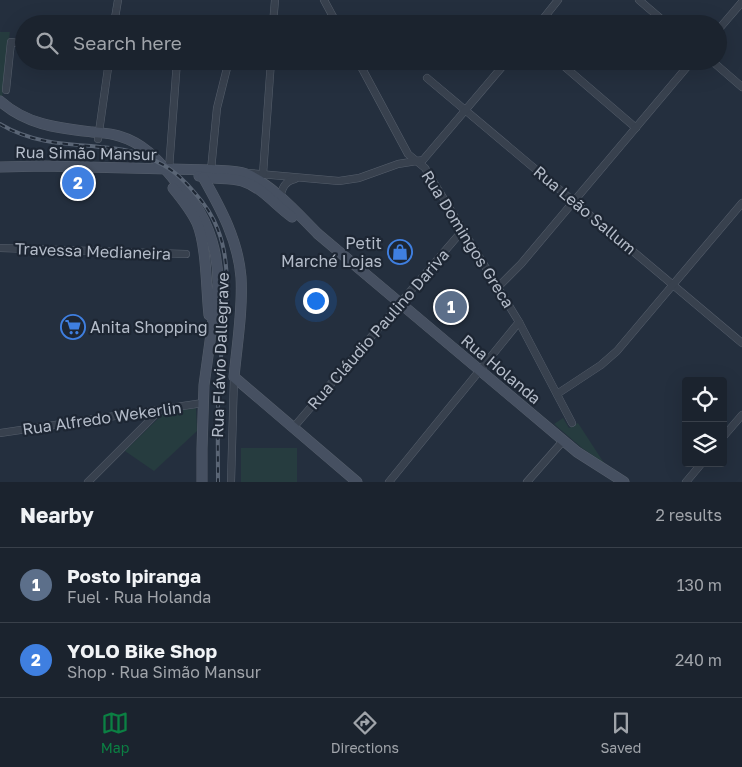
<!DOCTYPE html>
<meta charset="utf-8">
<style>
:root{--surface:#1b232e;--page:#282f3a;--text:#f1f3f6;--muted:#a0a4aa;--line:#39404a;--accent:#0b8043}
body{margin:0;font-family:"Golos Text",sans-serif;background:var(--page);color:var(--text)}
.controls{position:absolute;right:15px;bottom:15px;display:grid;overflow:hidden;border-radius:5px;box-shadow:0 5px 20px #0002}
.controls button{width:45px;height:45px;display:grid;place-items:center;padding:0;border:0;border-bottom:1px solid var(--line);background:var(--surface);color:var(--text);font:25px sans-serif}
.you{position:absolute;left:315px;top:300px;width:18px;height:18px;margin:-12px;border:4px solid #fff;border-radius:50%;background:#1a73e8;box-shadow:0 0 0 8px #1a73e833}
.badge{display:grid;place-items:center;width:32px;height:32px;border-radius:50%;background:var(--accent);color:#fff;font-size:16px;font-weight:700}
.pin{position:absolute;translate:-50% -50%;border:2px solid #fff;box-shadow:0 1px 5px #0006}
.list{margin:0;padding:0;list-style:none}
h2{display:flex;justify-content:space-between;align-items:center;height:65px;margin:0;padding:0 20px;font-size:21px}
h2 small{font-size:16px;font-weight:400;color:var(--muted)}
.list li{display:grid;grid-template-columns:32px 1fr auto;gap:15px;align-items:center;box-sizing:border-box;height:75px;padding:0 20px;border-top:1px solid var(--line)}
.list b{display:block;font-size:19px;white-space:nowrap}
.list p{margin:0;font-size:16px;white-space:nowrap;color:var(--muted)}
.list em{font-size:16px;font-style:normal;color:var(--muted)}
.icon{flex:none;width:28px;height:28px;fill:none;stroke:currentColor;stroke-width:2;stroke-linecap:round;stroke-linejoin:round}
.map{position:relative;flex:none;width:742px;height:482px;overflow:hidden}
.search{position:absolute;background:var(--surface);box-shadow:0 5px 20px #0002;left:15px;right:15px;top:15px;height:55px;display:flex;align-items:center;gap:12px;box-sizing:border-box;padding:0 18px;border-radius:28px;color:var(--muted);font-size:19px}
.sheet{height:215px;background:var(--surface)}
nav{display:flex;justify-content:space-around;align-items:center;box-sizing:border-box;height:70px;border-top:1px solid var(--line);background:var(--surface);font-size:14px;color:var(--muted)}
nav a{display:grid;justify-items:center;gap:2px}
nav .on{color:var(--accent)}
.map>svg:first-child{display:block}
.green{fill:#263c3f}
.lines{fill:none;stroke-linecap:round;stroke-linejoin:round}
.street-casing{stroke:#565f6c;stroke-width:8}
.secondary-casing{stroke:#565f6c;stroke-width:11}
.street{stroke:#38414e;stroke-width:7}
.secondary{stroke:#465061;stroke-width:10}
.rail-casing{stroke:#5a6575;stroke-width:4}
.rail{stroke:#1d2633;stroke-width:2;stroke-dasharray:5.5;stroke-linecap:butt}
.labels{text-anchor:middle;stroke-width:4.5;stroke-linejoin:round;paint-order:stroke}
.street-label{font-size:16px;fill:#b4bcc9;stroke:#1d2633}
.poi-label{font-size:16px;fill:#b4bcc9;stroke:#1d2633;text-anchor:end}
</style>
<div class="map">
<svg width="742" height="482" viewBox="0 0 742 482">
<rect width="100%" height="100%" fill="#242f3e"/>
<g class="green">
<path d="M0 32H10L2 98 0 96Z"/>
<path d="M196 408 197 431 154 471 125 451 165 412Z"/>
<path d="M563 418 569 428 578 423 604 463 582 448 554 424Z"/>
<rect x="241" y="448" width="56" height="34"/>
</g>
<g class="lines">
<defs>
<g id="street">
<path d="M324 0 337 24"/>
<path d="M639 0 667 24"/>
<path d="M114 24 118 0"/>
<path d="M273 24 275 0"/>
<path d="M539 24 558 0"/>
<path d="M718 30 742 2"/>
<path d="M358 61 408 154 425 168 519 322 572 423"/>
<path d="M558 61 636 128"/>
<path d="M712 61 742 87"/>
<path d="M427 78 742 343"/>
<path d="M6 90 11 42 24 44"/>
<path d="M98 139 109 61"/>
<path d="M169 169 177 61"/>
<path d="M211 170 217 108 227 68"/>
<path d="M249 173 339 181 359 178 398 164 423 160 507 61"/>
<path d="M263 174 271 61"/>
<path d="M280 198C282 188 285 181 295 179"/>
<path d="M0 248 186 254"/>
<path d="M498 287 521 264 692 61"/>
<path d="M557 394 601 365 617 351 742 203"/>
<path d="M293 428 462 231"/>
<path d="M0 433 203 403"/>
<path d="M723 437 742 415"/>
<path d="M88 482 160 410"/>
<path d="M231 482 234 377"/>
<path d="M389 482 519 322"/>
<path d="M527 482 563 441"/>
<path d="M686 482 702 463"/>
</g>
<g id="secondary">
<path d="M0 101C27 125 58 128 92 132 101 133 110 133 119 136 143 143 156 158 172 177 179 186 188 194 194 203 210 226 218 255 218 283L204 385 202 449V482"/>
<path d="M0 167 44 166 211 170C223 171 235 170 246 174 273 185 298 214 318 234L577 452 624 482"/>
<path d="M199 176C213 180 228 177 242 181 262 187 275 205 292 217"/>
<path d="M203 177C221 209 238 240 241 277 243 310 237 344 234 377L357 482"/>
<path d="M173 188C182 199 191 210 197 223 207 247 206 289 209 315"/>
</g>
</defs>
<use href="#street" class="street-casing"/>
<use href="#secondary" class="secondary-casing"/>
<use href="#street" class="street"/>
<use href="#secondary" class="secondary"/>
<defs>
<path id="rail" d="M0 124C28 141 59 144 91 146 107 148 124 148 139 154 164 163 177 172 194 192 204 203 213 216 218 230 235 273 223 331 219 376 217 411 218 447 218 482"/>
</defs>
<use href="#rail" class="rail-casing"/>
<use href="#rail" class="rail"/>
</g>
<defs>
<symbol id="shop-ring" viewBox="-11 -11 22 22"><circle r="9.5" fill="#1d2633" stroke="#3f7fe0" stroke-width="1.5"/><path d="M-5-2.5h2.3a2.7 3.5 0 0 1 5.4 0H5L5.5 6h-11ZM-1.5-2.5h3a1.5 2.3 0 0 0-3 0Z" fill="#3f7fe0"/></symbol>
<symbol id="supermarket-ring" viewBox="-11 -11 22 22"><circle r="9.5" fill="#1d2633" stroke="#3f7fe0" stroke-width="1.5"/><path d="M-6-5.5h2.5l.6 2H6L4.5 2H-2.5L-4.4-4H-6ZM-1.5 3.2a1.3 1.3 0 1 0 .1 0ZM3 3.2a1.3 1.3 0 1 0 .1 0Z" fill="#3f7fe0"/></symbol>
</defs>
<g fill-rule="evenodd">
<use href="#shop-ring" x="386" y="238" width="28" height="28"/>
<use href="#supermarket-ring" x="59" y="313" width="28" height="28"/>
</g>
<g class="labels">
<g class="street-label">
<text transform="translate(86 153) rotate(1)" y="6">Rua Simão Mansur</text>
<text transform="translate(585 210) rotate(40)" y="6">Rua Leão Sallum</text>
<text transform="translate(468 239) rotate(58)" y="6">Rua Domingos Greca</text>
<text transform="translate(93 251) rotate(2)" y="6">Travessa Medianeira</text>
<text transform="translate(378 329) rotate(-49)" y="6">Rua Cláudio Paulino Dariva</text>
<text transform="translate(220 355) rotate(-88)" y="6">Rua Flávio Dallegrave</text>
<text transform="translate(501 369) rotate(40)" y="6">Rua Holanda</text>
<text transform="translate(102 418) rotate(-8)" y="6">Rua Alfredo Wekerlin</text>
</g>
<g class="poi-label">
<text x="382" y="249">Petit<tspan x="382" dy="18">Marché Lojas</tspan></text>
<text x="90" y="333" text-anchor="start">Anita Shopping</text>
</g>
</g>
</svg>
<div class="controls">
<button><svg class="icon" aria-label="locate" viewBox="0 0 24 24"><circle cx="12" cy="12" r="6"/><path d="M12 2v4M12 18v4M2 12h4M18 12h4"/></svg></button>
<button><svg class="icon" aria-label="layers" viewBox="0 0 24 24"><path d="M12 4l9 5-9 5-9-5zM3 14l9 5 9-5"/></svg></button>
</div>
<div class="you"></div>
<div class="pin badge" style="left:451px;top:307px;background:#5c6f8a">1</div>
<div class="pin badge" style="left:78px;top:183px;background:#3f7fe0">2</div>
<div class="search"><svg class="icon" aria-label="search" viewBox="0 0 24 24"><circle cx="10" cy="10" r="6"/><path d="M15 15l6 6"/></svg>Search here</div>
</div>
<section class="sheet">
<h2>Nearby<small>2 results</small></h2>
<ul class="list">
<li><span class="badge" style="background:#5c6f8a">1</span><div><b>Posto Ipiranga</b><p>Fuel · Rua Holanda</p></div><em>130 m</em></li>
<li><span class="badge" style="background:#3f7fe0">2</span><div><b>YOLO Bike Shop</b><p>Shop · Rua Simão Mansur</p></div><em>240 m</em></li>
</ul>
</section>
<nav>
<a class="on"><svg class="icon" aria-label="map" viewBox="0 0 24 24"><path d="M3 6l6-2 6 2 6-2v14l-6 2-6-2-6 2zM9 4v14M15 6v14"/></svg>Map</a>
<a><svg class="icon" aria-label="directions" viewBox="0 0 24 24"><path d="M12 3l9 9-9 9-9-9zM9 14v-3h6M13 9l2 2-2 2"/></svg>Directions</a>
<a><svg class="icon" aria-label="saved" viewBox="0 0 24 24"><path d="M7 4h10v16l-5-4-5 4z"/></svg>Saved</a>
</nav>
